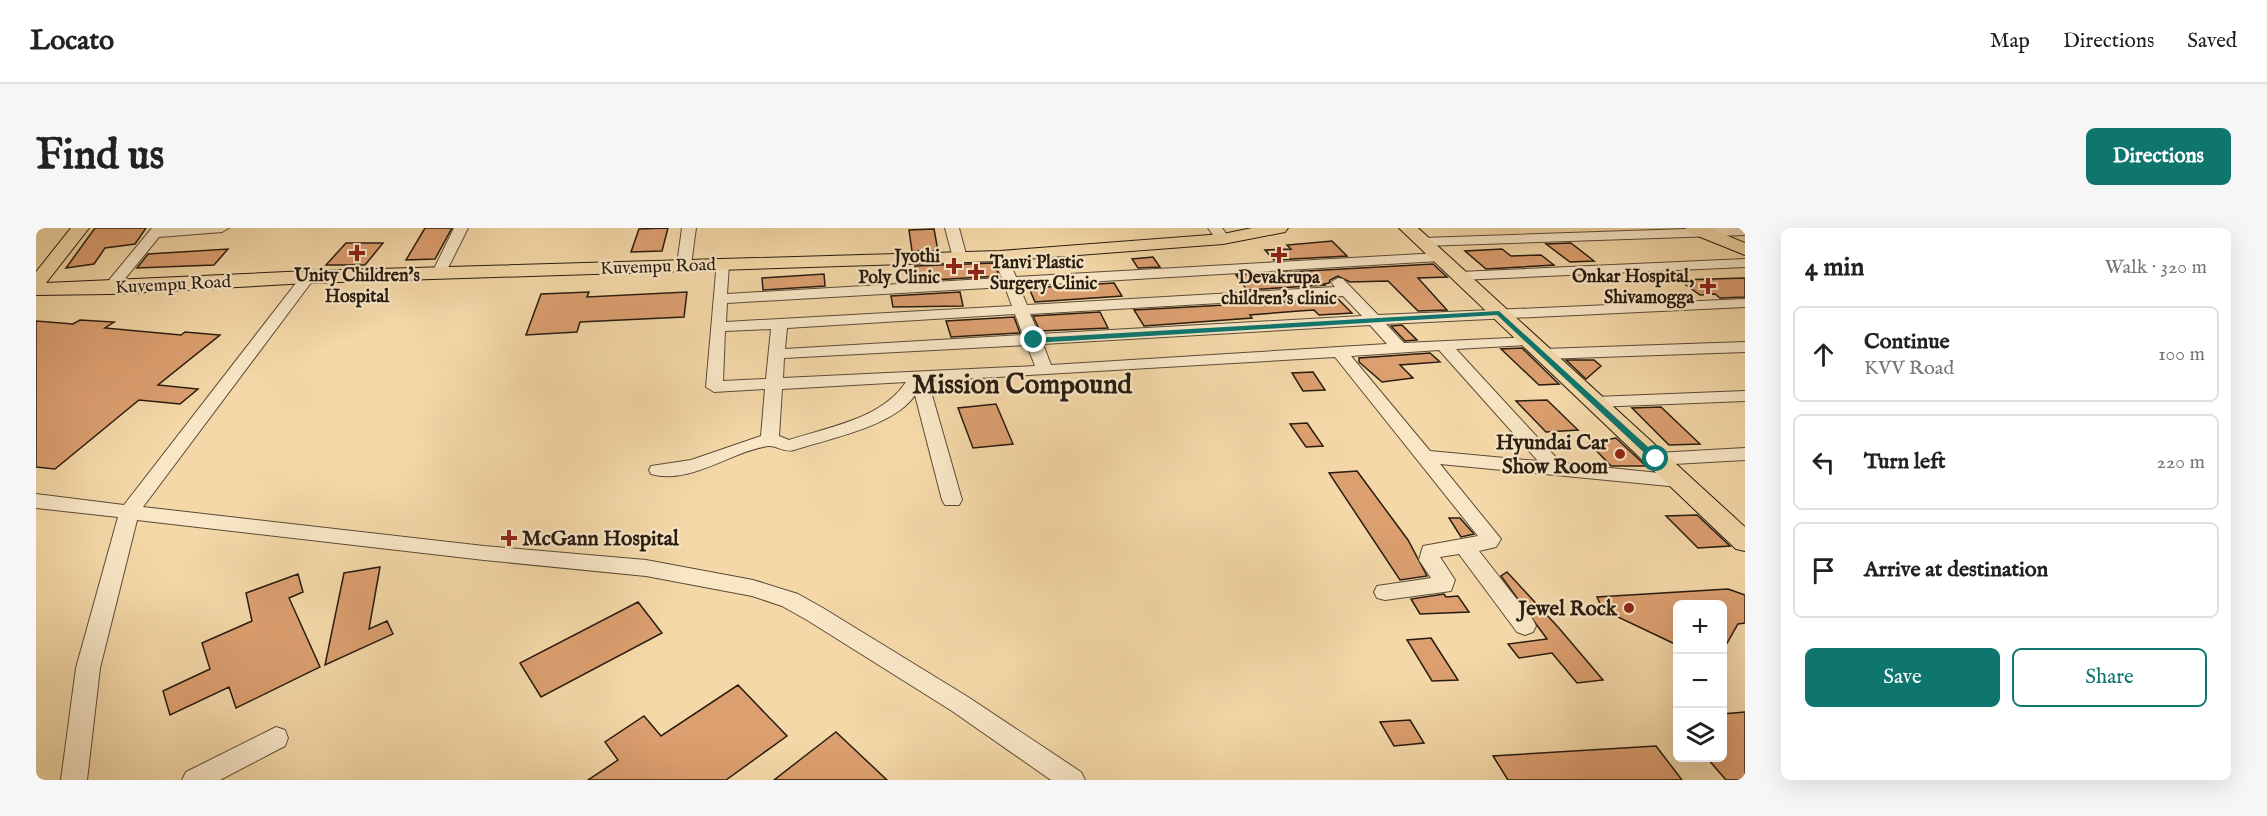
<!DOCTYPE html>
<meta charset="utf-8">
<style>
:root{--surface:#fff;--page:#f6f6f6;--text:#222;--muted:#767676;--line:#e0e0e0;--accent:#0f766e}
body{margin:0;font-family:"IM FELL English",serif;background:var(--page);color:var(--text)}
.controls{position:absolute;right:18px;bottom:18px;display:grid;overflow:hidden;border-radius:9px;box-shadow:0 6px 24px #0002}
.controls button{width:54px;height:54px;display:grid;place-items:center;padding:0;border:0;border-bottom:2px solid var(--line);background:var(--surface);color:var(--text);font:30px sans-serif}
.stop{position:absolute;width:18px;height:18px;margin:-14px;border:4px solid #0f766e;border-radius:50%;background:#fff}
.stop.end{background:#0f766e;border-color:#fff;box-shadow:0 2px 6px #0008}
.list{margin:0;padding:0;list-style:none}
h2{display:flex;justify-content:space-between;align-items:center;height:78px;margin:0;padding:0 24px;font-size:26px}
h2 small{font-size:20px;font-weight:400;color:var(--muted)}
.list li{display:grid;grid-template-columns:39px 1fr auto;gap:18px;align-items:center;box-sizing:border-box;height:96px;margin:0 12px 12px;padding:0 12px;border:2px solid var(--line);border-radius:9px}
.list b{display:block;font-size:22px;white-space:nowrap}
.list p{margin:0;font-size:20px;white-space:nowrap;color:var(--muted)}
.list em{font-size:20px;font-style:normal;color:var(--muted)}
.actions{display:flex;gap:12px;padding:18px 24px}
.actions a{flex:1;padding:14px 0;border:2px solid var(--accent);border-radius:9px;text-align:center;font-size:21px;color:var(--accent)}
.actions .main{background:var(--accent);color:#fff}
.icon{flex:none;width:33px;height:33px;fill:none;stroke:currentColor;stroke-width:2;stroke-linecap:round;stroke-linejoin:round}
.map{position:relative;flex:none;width:1709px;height:552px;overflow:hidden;border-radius:9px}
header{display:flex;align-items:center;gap:36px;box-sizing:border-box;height:84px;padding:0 30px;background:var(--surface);border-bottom:2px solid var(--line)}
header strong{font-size:28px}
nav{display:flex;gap:33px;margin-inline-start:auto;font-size:21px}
.intro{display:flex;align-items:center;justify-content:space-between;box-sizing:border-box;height:144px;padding:0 36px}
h1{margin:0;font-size:42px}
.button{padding:15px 27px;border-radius:9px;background:var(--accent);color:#fff;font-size:21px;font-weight:700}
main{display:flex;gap:36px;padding:0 36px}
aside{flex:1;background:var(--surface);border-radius:9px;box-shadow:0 6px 24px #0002}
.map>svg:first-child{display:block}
.building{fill:#dc9f70;stroke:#281c10;stroke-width:1.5}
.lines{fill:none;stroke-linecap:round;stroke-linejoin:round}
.minor-casing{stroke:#5b4b36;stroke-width:2}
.major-casing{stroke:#281c10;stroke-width:2}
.minor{fill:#f8e6c6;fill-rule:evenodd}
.major{fill:#f4d8a8;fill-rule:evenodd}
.route{fill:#0f766e}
.poi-dot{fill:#8f2418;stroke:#f8e6c6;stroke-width:2}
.labels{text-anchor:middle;stroke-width:4.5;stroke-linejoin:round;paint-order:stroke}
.far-poi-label{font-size:18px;font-weight:bold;fill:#281c10;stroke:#f8e6c6;text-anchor:end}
.far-street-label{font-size:18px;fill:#281c10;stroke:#f8e6c6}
.poi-label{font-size:21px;font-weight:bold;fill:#281c10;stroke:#f8e6c6;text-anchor:end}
.district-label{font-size:27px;font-weight:bold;fill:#281c10;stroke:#f8e6c6}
</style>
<header>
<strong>Locato</strong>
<nav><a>Map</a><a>Directions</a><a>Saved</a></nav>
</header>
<div class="intro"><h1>Find us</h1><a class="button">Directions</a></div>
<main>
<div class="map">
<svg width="1709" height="552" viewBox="0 0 1709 552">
<rect width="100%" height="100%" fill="#f4d8a8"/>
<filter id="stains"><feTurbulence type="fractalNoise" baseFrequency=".00333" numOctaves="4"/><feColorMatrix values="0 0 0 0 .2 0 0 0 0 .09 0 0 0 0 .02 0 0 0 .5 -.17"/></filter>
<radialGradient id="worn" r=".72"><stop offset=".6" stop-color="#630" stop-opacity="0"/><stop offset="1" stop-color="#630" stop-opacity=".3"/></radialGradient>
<path class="building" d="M59,0H110L99,16L69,20L58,36L30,40Z
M389,0H416L399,31L370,32Z
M632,0L626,23L595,24L603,1Z
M898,1L902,23H876L873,2Z
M1296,13L1311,28L1238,32L1229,22L1255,21L1251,17Z
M310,15H347L329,37H290Z
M1535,15L1558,33L1534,34L1510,16Z
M192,21L178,37L101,40L112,26Z
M1466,21L1475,28L1505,27L1518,37L1450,41L1429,23Z
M1117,29L1124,39L1102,40L1096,31Z
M958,35L963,48L881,53L879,38Z
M1397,36L1411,49L1382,50L1411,82L1382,83L1352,53L1314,54L1302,48L1294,52L1293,55L1288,56L1289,57L1211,62L1200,47Z
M788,46L789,58L727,62L726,50Z
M1709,50V69L1684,70L1679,66L1664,67L1643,52Z
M1078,55L1086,68L999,74L993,60Z
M553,64L551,69L651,64L648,89L544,94L541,104L490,107L505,66Z
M924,64L927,78L857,79L855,68Z
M1302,71L1316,85L1283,87L1278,82L1263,83L1214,87L1216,90L1108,98L1098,82Z
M1064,84L1072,100L1004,103L997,88Z
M978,89L984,105L915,109L910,93Z
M44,92L78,94L69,100L145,107L149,104L184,107L122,157L162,161L144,176L103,172L19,241L0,239V93L37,96Z
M1366,97L1381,112L1369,113L1355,98Z
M1486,120L1523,156L1503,157L1465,121Z
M1394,125L1404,134L1364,137L1377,150L1346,154L1323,134V130Z
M1530,132H1558L1565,138L1550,151Z
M1277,144L1289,162L1267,163L1256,145Z
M1511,172L1542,202L1510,204L1480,173Z
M960,176L977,216L937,220L922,180Z
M1625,179L1664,216L1633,217L1596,180Z
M1271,195L1287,218L1270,219L1254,196Z
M1580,210L1610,238H1575L1553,215Z
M1321,243L1372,312L1391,348L1364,352L1293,245Z
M1661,287L1694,318L1662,320L1630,288Z
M1413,290H1424L1438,306L1425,309Z
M344,339L333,401L351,393L357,406L289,437L308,345Z
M1471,344L1522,399L1567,452L1541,455L1516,425L1483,430L1472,416L1511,411L1465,348Z
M262,346L267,364L253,370L284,439L200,480L193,459L134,487L127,463L174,441L166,415L216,393L210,365Z
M1692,361L1709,367V395L1702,396L1686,424V376H1641V417L1567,382L1561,369Z
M1408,366L1410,369L1422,368L1433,384L1384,386L1375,371Z
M602,374L626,405L505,469L484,435Z
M1395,410L1422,452L1396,453L1371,412Z
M702,457L751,508L690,552H552L582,532L569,514L608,488L625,508Z
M1709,484V552H1690L1671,530H1686V486Z
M1374,492L1388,515L1358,518L1344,494Z
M800,504L851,552H738L765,531Z
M1620,518L1646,552H1472L1457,528Z"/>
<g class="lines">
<g class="minor-casing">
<path id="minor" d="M116,0H193L186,4L123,9L79,63H69L67,60L69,57Z
M418,0H432L408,48H398L396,45Z
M646,0H660L655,37L648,41L641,37Z
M909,0H923L931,30L929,33H919L917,30Z
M1172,0H1186L1194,11L1187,15L1182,14Z
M1680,0H1709V7L1387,18L1380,14L1387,10Z
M964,24L971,28L980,49L1403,25L1410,29L1403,33L983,58L991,77L1299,59L1295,54L1302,50L1307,51L1342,87L1709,71V79L1350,96L1368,115L1496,109L1498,112L1496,115L1490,117L1420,121L1525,235L1643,247L1650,249L1652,253L1650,257L1643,259L1404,236L1465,311L1460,319L1443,323L1497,392L1500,398L1497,404L1489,407L1481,404L1423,326L1404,329L1419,352L1415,363L1349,372L1341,370L1338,364L1341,358L1395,350L1383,332L1387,318L1442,308L1299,129L892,153L926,272L923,277H909L906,272L879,167C859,198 792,211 758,222C748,225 741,217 732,218C695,223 655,257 615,246L613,242L615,238L655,232L725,208L729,161L678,164L670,159L681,33L686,32L693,36L691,66L966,50L957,28ZM969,59L976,78L690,94L691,75ZM1307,68L1326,88L1003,106L994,86ZM979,86L987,107L749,121L751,100ZM1334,97L1351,116L1015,137L1007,116ZM735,101L730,151L687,153L689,103ZM991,117L999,138L747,150L748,130ZM1403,122L1502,233L1394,223L1315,128ZM870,154C846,191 792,199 753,212L743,208L746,161Z
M1709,31V39L1424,52L1417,48L1424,44Z
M272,45L277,46L279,49L277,52L107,279L448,318L610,332L717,352L762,366L787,380L932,469L1045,544L1049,552H1015L916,483L771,392L746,378L716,368L610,348L448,332L101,292L64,440L51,552H25L40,440L82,289L0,280V266L88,277L267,46Z
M1709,114V124L1508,131L1500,126L1508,121Z
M1709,163V173L1559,179L1550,174L1559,169Z
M1709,220V232L1620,237L1611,231L1620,225Z
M240,499L249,502L252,510L249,518L184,552H146L150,544Z"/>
</g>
<g class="major-casing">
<path id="major" d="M35,0H53L10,55L272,43L964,23L1187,6L1216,0H1252L1249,4L1187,16L964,33L272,55L74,66L0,67V44Z
M1363,0H1382L1709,299V323L1700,321Z
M1649,0H1673L1709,15V27L1652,4Z"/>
</g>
<use href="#minor" class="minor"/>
<use href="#major" class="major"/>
</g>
<path class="route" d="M1463,83L1623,229V233H1617L1461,87L998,115L994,112L998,110Z"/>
<g class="poi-dot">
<path d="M318 16h6v6h6v6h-6v6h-6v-6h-6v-6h6z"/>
<path d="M1240 18h6v6h6v6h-6v6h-6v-6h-6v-6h6z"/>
<path d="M915 29h6v6h6v6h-6v6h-6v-6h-6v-6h6z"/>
<path d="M937 35h6v6h6v6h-6v6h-6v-6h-6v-6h6z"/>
<path d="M1669 49h6v6h6v6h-6v6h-6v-6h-6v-6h6z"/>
<circle cx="1584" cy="226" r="6"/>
<path d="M470 301h6v6h6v6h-6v6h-6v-6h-6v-6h6z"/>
<circle cx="1593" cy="380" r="6"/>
</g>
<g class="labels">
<g class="far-poi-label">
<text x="904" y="34">Jyothi<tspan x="904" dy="21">Poly Clinic</tspan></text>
<text x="954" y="40" text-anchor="start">Tanvi Plastic<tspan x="954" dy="21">Surgery Clinic</tspan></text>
<text x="321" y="53" text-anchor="middle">Unity Children's<tspan x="321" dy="21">Hospital</tspan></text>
<text x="1658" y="54">Onkar Hospital,<tspan x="1658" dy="21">Shivamogga</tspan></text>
<text x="1243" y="55" text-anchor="middle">Devakrupa<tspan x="1243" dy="21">children's clinic</tspan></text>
</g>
<g class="far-street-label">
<text transform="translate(622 38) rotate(-2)" y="6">Kuvempu Road</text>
<text transform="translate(137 56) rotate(-3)" y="6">Kuvempu Road</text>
</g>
<g class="poi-label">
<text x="1572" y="221">Hyundai Car<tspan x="1572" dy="24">Show Room</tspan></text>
<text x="486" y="317" text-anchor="start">McGann Hospital</text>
<text x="1581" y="387">Jewel Rock</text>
</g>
<g class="district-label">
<text x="986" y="165">Mission Compound</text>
</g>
</g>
<rect width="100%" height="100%" filter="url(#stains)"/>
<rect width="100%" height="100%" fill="url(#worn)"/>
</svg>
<div class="controls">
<button>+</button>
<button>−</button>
<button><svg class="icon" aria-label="layers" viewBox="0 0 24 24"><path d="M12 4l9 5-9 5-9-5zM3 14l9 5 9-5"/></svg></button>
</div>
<div class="stop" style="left:1620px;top:231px"></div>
<div class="stop end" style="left:998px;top:112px"></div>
</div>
<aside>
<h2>4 min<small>Walk · 320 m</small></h2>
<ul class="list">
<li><svg class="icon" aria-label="ahead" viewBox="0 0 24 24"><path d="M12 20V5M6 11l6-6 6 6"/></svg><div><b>Continue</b><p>KVV Road</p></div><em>100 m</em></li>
<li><svg class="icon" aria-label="left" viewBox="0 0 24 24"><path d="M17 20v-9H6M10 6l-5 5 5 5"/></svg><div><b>Turn left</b></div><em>220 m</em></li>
<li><svg class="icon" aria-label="arrive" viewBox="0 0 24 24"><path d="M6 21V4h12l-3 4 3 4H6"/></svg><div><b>Arrive at destination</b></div></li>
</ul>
<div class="actions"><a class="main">Save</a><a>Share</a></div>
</aside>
</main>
